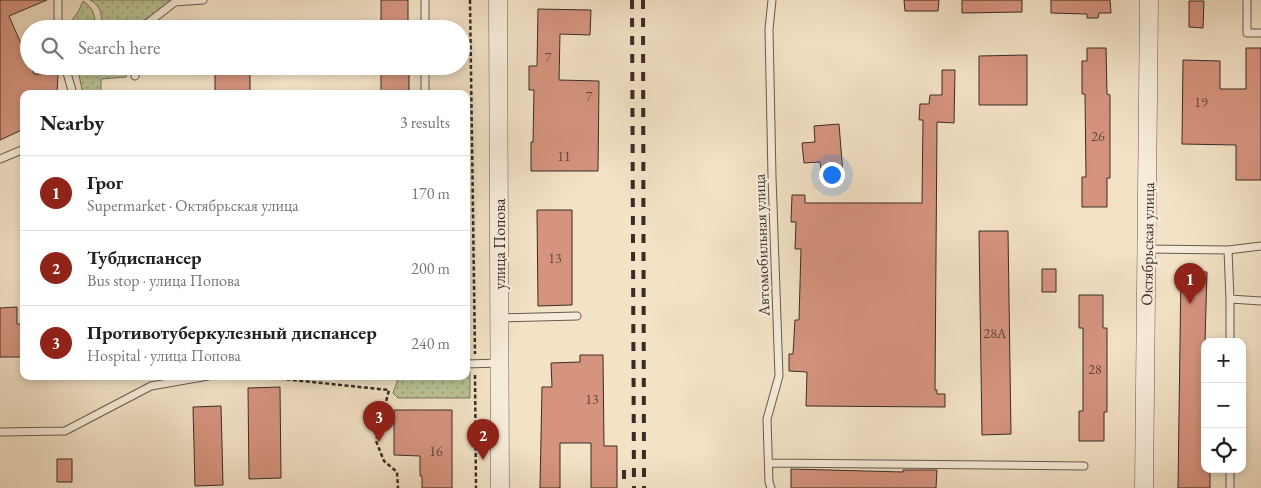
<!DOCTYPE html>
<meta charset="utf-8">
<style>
:root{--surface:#fff;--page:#f2f2f2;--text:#202124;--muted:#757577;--line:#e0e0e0;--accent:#8f2418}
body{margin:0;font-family:"EB Garamond",serif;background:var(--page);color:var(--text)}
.controls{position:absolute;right:15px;bottom:15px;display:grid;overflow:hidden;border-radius:10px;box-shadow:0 2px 8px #0003}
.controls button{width:45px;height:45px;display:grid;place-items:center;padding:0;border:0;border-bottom:1px solid var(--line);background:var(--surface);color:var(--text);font:25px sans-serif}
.you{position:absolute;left:831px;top:174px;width:18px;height:18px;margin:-12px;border:4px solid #fff;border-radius:50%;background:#1a73e8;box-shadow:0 0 0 8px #1a73e833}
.badge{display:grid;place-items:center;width:32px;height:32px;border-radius:50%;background:var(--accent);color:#fff;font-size:16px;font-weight:700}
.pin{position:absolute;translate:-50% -41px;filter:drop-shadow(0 1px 2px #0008)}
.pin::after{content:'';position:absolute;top:26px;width:18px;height:15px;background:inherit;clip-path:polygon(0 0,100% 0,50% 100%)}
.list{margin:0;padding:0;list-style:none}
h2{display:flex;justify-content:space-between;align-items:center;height:65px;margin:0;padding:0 20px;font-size:21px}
h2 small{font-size:16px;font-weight:400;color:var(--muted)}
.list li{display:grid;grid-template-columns:32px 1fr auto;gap:15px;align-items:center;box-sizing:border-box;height:75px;padding:0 20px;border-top:1px solid var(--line)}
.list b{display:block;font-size:19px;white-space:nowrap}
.list p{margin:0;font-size:16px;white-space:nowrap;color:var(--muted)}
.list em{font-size:16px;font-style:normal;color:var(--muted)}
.icon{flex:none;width:28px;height:28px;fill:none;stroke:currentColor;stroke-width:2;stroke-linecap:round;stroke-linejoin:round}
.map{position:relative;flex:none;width:1261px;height:488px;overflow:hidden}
.search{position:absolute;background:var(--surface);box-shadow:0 2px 8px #0003;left:20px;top:20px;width:450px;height:55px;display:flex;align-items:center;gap:12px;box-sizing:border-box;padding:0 18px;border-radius:28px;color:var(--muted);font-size:19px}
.panel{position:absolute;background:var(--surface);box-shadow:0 2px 8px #0003;left:20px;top:90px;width:450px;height:290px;border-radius:10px}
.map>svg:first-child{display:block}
.grass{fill:url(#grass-dots);stroke:#7a785e}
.building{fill:#d6947f;stroke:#392c27}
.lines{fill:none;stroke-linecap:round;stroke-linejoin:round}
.service-casing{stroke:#685a4f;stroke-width:9}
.tertiary-casing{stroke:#685a4f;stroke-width:19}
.path{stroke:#392c27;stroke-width:2.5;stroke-dasharray:4 2.5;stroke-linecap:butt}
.service{stroke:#f7ecda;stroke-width:7}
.tertiary{stroke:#f7ecda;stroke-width:18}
.rail{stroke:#392c27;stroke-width:4;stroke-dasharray:9 9;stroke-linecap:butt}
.labels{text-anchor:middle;stroke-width:5;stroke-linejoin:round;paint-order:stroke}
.number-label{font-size:14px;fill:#60463d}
.street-label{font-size:16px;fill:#392c27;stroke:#f7ecda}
</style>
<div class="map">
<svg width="1261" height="488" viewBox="0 0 1261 488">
<defs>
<pattern id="grass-dots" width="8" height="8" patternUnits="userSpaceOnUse" patternTransform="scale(1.25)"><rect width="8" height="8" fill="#bac395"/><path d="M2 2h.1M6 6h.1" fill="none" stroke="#989f7a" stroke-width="1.8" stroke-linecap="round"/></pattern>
</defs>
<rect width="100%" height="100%" fill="#f3e2c6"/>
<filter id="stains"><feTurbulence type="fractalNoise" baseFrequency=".004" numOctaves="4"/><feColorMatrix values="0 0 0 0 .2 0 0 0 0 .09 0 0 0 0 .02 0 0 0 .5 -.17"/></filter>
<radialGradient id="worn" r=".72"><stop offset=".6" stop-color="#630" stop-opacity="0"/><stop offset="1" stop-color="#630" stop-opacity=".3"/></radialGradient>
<path class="grass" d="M90,0H173L149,18L123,29H102C102,17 102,6 90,0Z
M83,1C94,8 95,16 96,29H65L78,12Z
M128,66V71L126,77L101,79V94H83L77,66Z
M466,371H470V398H398L393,393L399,376H466Z"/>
<path class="building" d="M0,0H47L9,16L29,62V66H31L34,74H58L57,94H24V129L0,140Z
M381,0H408V29H381Z
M904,0H939L938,11H905Z
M962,0H1022V12L962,13Z
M1051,0H1110L1111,13H1099L1098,18H1087V14L1051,13Z
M1189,1H1204L1203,28L1189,27Z
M538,9L591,10L590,35L560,34L559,80L599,81L598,171H531V142H533L534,90H529V66H537Z
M1087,48H1106L1107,94L1110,95V178H1107V207H1082V177H1086L1085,94H1082V61H1087Z
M1246,48H1261V180H1236V145L1182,144L1183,60L1220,61V89H1246Z
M1027,55V105H979V56Z
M215,66H250V94H215Z
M381,66H409V94H381Z
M942,70H955L954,123L937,122L935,390H937V394H945V407L806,406L807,372L789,371V354H793L795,320H799L801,249H795L796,222H791L792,195H805V203H922L923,120H919L920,104H929L930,95H942Z
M839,124L843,174L822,176L820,162L804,163L802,143L815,142L814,126Z
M537,210H572V305L538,306Z
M979,231H1008L1011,434L982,435Z
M1042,269H1056V292H1042Z
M1181,271L1207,272L1205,342V469H1210V488H1178Z
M1079,295H1103V328H1107V412H1104V441H1079V411H1083V328H1079Z
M17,307V324H24V357H0V308Z
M580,355H603L604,446H617V488H591V443H560V488H540L542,387H552L551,363L580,362Z
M280,387L281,478L249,479L248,388Z
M221,406L223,485L195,486L193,407Z
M394,410H452V488H422V476H420V456L394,455Z
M57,459H72V482H57Z
M791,469L903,472V470H937L936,488H791Z"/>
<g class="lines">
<g class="service-casing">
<path id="service" d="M58,0V29
M425,0V29
M1247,0V33H1261
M140,29L175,2L203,0
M65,66L73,94
M134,66L135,76
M425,66V94
M0,159L24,149
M1147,249L1228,250L1261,246
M1228,250L1230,299L1261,301
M500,318L577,316
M1230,342V299
M466,364L499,363
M0,432L65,431L151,386L208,376
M769,463L1084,466
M771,488L769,482L767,419L779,376L772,177L769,29L772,0
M1230,488V469"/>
</g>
<g class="tertiary-casing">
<path id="tertiary" d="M498,0L500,488
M1144,488L1149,0"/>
</g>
<path class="path" d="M470,0L475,354
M408,26H416
M475,375L476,488
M254,376L389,390L376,441L384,461L397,472L398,488"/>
<use href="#service" class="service"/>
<use href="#tertiary" class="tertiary"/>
<path class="rail" d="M632,0L634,488
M643,0L644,488
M624,470V488"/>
</g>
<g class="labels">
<g class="number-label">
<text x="548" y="62">7</text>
<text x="589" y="101">7</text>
<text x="1201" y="107">19</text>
<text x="1098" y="141">26</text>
<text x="564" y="161">11</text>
<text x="555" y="263">13</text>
<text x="995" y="338">28А</text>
<text x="1095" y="374">28</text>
<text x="592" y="404">13</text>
<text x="436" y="456">16</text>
</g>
<g class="street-label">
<text transform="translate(499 244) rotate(-90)" y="6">улица Попова</text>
<text transform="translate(1147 244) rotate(-89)" y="6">Октябрьская улица</text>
<text transform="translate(761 245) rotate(-92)" y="6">Автомобильная улица</text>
</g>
</g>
<rect width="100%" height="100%" filter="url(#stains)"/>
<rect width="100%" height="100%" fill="url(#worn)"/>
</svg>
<div class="controls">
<button>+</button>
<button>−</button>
<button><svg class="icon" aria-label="locate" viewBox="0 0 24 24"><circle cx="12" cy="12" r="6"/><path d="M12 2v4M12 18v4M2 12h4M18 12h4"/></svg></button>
</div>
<div class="you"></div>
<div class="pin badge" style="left:1190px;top:304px">1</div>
<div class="pin badge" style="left:483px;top:460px">2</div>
<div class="pin badge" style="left:379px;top:442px">3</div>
<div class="search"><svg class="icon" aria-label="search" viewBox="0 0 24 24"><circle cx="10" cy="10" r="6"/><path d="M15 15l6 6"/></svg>Search here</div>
<section class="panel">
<h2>Nearby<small>3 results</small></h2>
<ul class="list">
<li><span class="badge">1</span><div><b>Грог</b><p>Supermarket · Октябрьская улица</p></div><em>170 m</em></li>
<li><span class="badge">2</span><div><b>Тубдиспансер</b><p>Bus stop · улица Попова</p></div><em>200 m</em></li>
<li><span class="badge">3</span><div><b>Противотуберкулезный диспансер</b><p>Hospital · улица Попова</p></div><em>240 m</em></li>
</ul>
</section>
</div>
